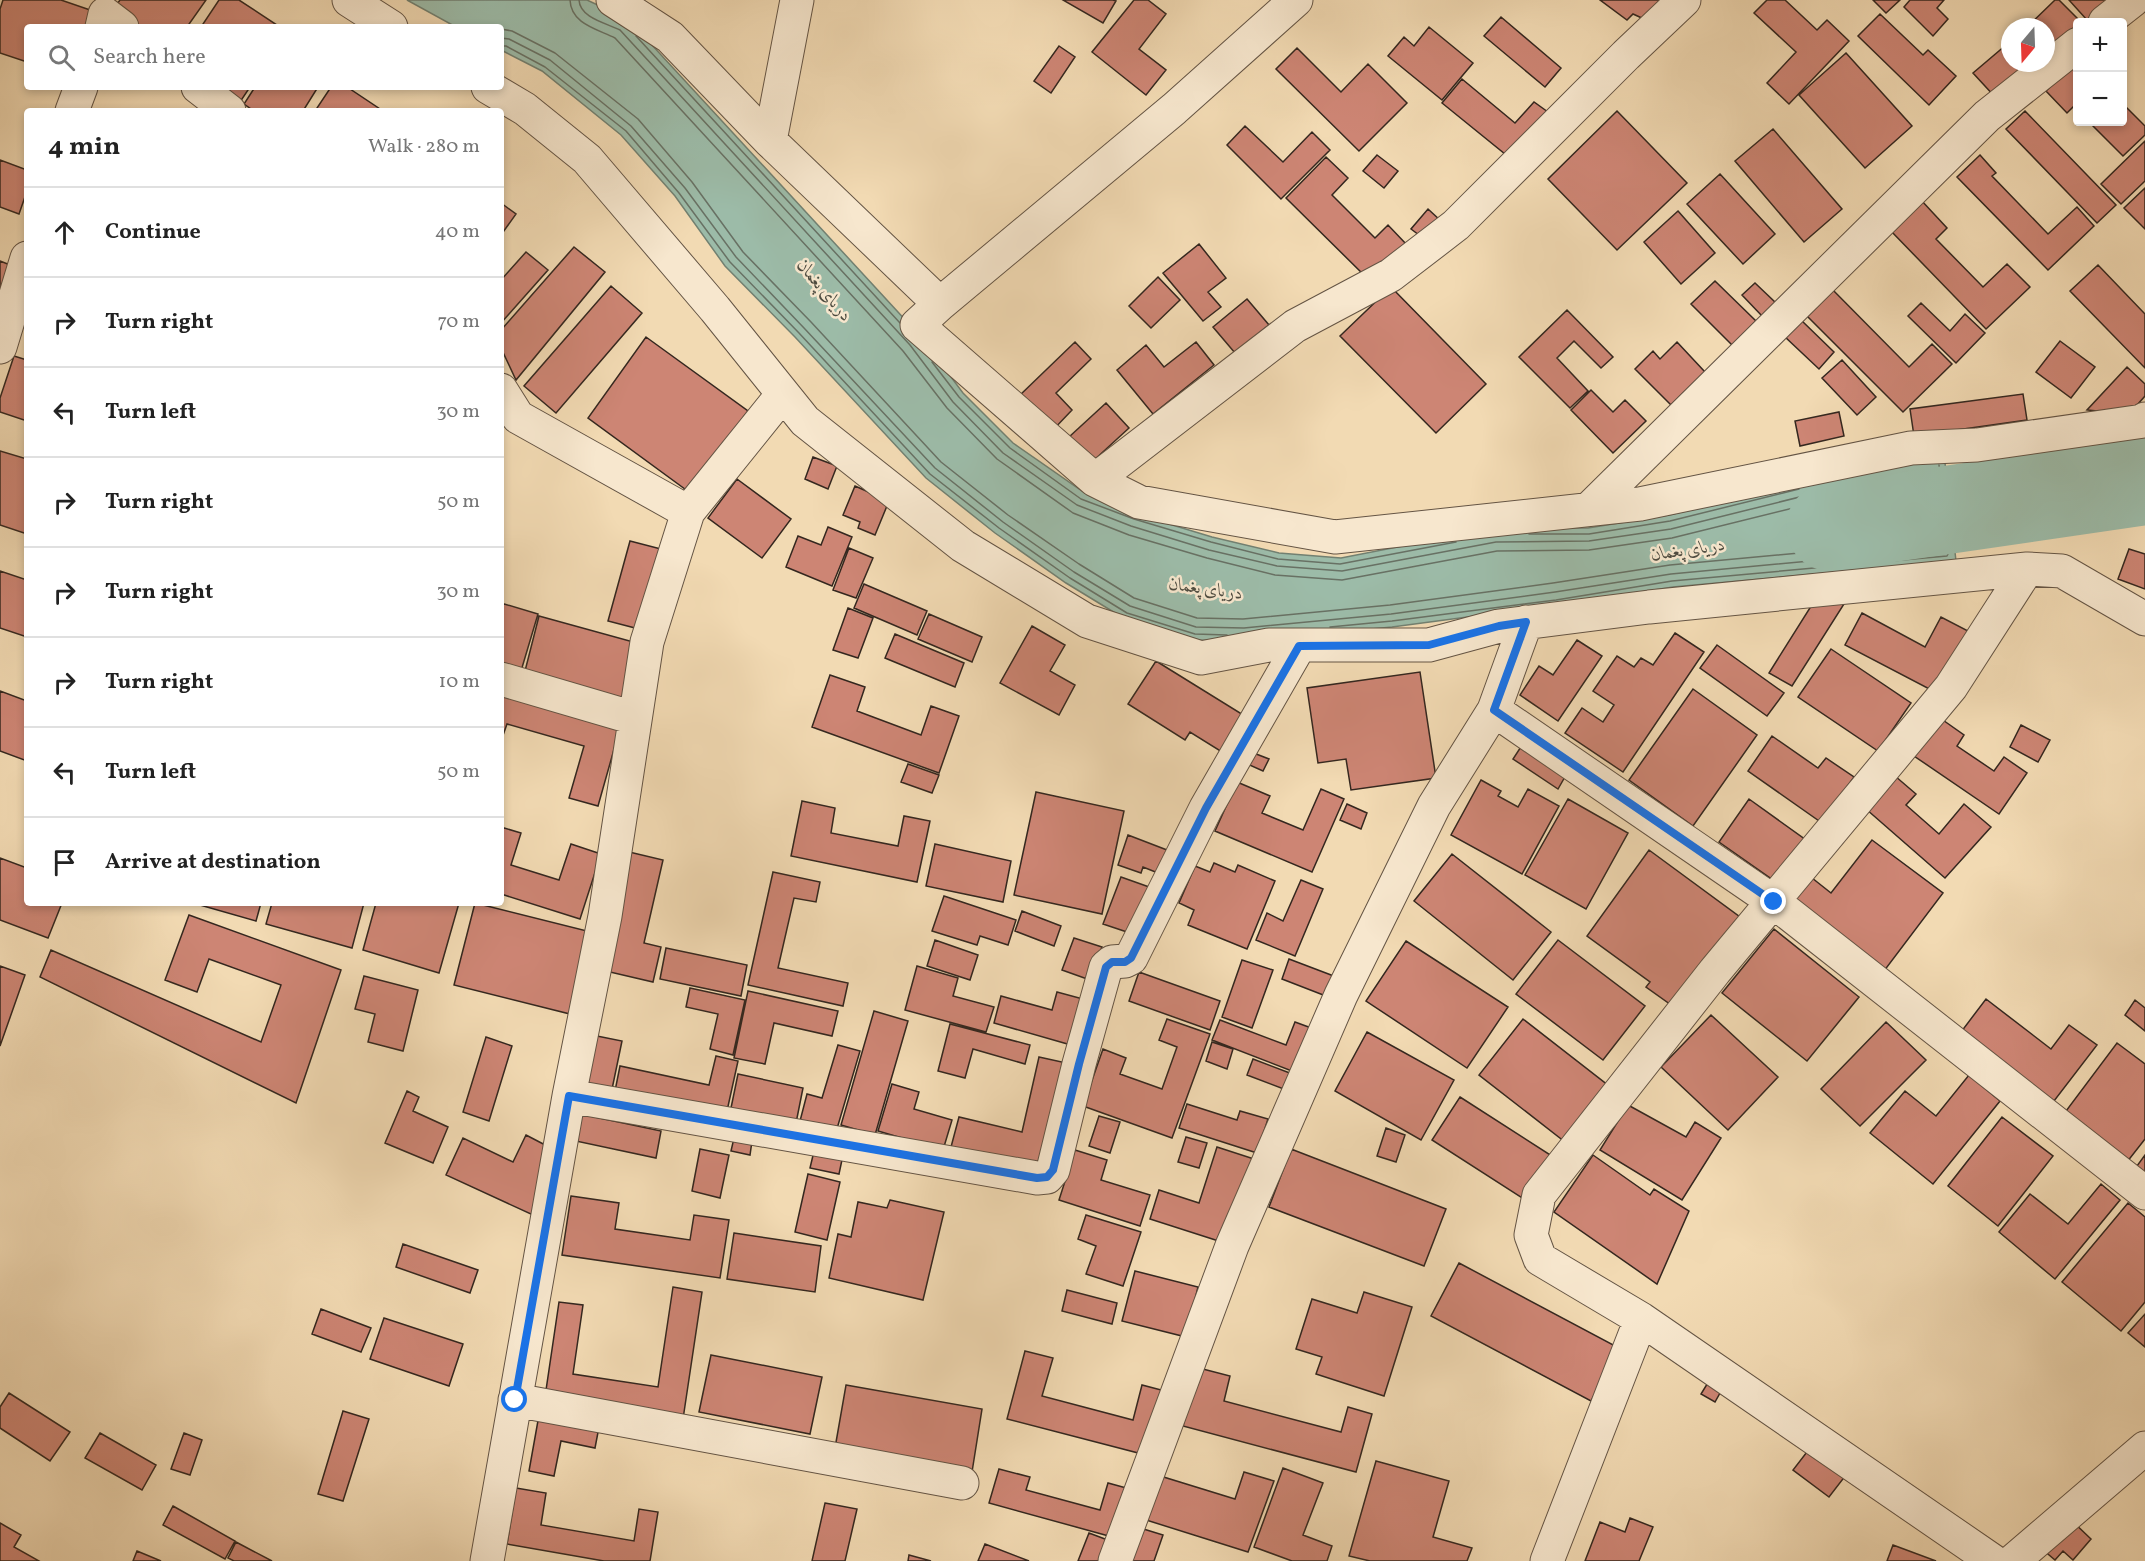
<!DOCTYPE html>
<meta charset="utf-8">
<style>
:root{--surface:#fff;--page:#f2f2f2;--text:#222;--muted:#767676;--line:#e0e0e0}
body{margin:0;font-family:Vollkorn,Amiri,serif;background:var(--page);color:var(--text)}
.controls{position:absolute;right:18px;top:18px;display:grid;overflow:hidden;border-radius:6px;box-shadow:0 3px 9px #0003}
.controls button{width:54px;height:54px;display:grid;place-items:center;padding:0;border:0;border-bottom:2px solid var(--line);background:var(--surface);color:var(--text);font:30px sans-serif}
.compass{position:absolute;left:2001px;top:18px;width:54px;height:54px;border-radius:50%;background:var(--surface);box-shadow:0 3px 9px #0003;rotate:199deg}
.stop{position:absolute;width:18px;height:18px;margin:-14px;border:4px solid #1a73e8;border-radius:50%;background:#fff}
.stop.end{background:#1a73e8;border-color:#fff;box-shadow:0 2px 6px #0008}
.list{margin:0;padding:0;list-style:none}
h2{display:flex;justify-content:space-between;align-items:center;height:78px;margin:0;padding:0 24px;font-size:26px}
h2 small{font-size:20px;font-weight:400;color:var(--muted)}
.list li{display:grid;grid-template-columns:39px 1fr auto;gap:18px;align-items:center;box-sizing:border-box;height:90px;padding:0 24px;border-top:2px solid var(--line)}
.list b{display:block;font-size:22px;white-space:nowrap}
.list em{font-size:20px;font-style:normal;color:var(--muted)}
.icon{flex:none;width:33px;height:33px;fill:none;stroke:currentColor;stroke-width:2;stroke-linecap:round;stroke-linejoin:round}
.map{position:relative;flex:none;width:2145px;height:1561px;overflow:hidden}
.search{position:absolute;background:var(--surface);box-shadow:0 3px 9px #0003;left:24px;top:24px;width:480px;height:66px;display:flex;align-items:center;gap:15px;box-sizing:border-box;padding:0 21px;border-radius:6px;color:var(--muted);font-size:22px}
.panel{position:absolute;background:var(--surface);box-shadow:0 3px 9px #0003;left:24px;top:108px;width:480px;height:798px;border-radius:6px}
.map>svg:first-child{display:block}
.water{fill:#9cbba8;stroke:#728071;stroke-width:1.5}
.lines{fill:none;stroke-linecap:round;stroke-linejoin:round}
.shore{stroke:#687164;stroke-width:1.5}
.river{stroke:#9cbba8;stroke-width:88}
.building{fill:#cd8574;stroke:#34271f;stroke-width:1.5}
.street-casing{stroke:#645444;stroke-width:35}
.street{stroke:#f7e7ce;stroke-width:33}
.route{stroke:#1a73e8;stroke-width:8}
.labels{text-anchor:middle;stroke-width:5;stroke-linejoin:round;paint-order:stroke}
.water-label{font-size:18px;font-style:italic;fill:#4e4c41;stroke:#f7e7ce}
</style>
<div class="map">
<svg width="2145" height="1561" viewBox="0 0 2145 1561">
<rect width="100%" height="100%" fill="#f2dab3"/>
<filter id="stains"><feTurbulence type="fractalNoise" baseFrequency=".00333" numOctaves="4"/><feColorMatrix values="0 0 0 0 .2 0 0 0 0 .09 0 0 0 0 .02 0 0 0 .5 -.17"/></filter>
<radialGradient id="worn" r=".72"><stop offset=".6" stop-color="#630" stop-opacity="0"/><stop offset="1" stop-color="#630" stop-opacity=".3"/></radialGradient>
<path class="water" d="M407,0H587L628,19L921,337L963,393L1013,443L1085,493L1136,514L1212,537L1279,553L1341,558L1495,528H1588L1669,515L1850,471L1944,454L1956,561L1673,587L1557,605L1392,627L1244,641L1194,640L1125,619L1066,583L995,533L926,478L795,337L725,266L675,196L621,135L542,71L501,50V27H456Z"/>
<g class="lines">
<path class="shore" d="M501,29L512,31L555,53L638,119L692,182L743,252L811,322L941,462L1008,515L1079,564L1134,598L1197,618L1243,619L1390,605L1553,583L1670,565L1928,541L1930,539L1924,483L1921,481L1854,493L1672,538L1589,550L1497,551L1342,580L1275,575L1207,558L1129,535L1073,513L997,459L947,408L903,351L615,38C597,29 571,24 570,0
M636,36L900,323
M501,38L509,39L550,60L631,126L685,188L736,257L804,328L935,468L1003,522L1074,572L1130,606L1196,627L1244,628L1391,614L1555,592L1671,574L1938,549L1940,547L1932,473L1929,470L1852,484L1671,529L1589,541L1496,542L1342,571L1277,566L1209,550L1131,526L1077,505L1003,453L953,402L910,345L620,30C606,23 580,18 579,0
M501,46H506L545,67L626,131L679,193L730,262L799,333L930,474L999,528L1070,578L1127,613L1195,634L1227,635
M932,362L959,397L1010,448L1081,499L1134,519L1211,542L1278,559L1340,564L1456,542
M1529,534H1589L1670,521L1799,489
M1330,627L1392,621L1556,600L1672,581L1947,556L1949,552L1939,465"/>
<path class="river" d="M1830,527L2145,481"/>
</g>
<path class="building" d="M3,0H61L96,12L91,27H27V62L0,53V9Z
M120,0H206L187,27H142L114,8Z
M219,0H239L280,27H201Z
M1063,0H1113L1116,1L1103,23Z
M1134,0H1148L1166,14L1139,49L1166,70L1146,95L1092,52Z
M1600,0H1663L1644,19L1633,14L1627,20Z
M1767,0H1785L1817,30L1827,20L1849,41L1789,104L1767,83L1796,52L1754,13Z
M1873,0H1900L1886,13Z
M1910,0H1944L1937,8L1948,19L1933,36L1904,7Z
M2055,0H2059L2081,22H2078V28L2046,58V27H2027Z
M2069,0H2110L2087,20Z
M1880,14L1923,55L1928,50L1956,76L1929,105L1858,36Z
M1501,17L1561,68L1545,87L1484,36Z
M1429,27L1473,63L1442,100L1388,56L1404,37L1414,46Z
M2006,45L2010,49V63H2022L2028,71L1996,98L1973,73Z
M1059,46L1075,57L1051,93L1034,81Z
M1297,48L1341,92L1368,64L1407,103L1359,151L1276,69Z
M1846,53L1912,126L1865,168L1799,95Z
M2078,60V109L2074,106L2067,113L2046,91Z
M1462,79L1515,123L1534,102L1548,112L1505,154L1442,103Z
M217,87H250L240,102Z
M255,87H318L303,111H254L244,104Z
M331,87H347L383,111H315Z
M2122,103L2145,126V135L2123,156L2089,122H2122Z
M1617,111L1687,183L1617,250L1548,179Z
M2025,111L2116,205L2097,223L2006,129Z
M1245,126L1283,162L1312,132L1330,150L1281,199L1227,145Z
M1773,129L1842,209L1804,242L1735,161Z
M2145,141V181L2121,204L2101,184Z
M1377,155L1398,171L1384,188L1363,171Z
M1980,155L1996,173L1992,176L2048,234L2077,207L2094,226L2048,270L1957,177Z
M1326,157L1348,178L1332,195L1375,238L1388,225L1407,245L1370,281L1286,198Z
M0,160L27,170V191L19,214L0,207Z
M1720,174L1775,234L1743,264L1687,204Z
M2145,188V229L2124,208Z
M1921,200L1947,228L1936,239L1983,287L2007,264L2030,287L1986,329L1890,230Z
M501,203L516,214L501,235Z
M1428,209L1441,221L1423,238L1411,229Z
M1678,211L1715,253L1681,284L1644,242Z
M1199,244L1226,278L1208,292L1221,307L1203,321L1163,273Z
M574,247L605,272L516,380L501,348V330Z
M526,252L548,270L501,323V280Z
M0,261L10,265L0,291Z
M2098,265L2145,314V368L2070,291Z
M1158,277L1180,300L1151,328L1129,306Z
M1715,281L1756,321L1732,345L1691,304Z
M1755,283L1776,303L1762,316L1742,295Z
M1826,283L1909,367L1932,344L1952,364L1903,412L1800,309Z
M611,286L642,313L556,413L524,386Z
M1391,287L1486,384L1436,433L1340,336Z
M1247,299L1269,325L1235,353L1213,327Z
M1921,303L1950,331L1965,314L1985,333L1956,363L1908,316Z
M1567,310L1613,357L1601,368L1574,341L1557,358L1588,391L1570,408L1519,357Z
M1801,320L1834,352L1819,369L1784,336Z
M646,337L748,411L689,492L588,418Z
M2060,341L2095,367L2071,398L2036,372Z
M1075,342L1091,359L1056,393L1072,410L1052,431L1018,397Z
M1196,342L1214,365L1153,414L1117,370L1146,345L1164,367Z
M1677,342L1705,372L1671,405L1635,369L1653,351L1660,359Z
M14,356L27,360V421L0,412V398Z
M1842,360L1876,397L1857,415L1822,378Z
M2127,367L2145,384V396L2129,414L2087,410Z
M1591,390L1613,412L1625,400L1646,421L1613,453L1571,410Z
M2023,394L2027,420L1914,436L1910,409Z
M1106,403L1129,428L1092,462L1069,437Z
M1839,412L1844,436L1800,446L1795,421Z
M0,451L27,459V534L0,525Z
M813,457L837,466L828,489L805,479Z
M737,479L791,519L762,558L708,518Z
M855,486L889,501L875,535L858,528L860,522L843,515Z
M828,527L852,537L832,586L786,567L798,536L821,545Z
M630,541L661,549L639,629L608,621Z
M849,548L873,558L856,598L833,590Z
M2129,549L2145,554V589L2118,579Z
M0,571L27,580V637L0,628Z
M864,584L927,611L917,635L854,608Z
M501,603L538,614L521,671L501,665Z
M1813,603L1844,604L1792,686L1769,673Z
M848,608L873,618L858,658L833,650Z
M1862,613L1925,647L1941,617L1970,632L1937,693L1845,645Z
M929,614L982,637L972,662L918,639Z
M539,616L637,643L623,698L525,671Z
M1032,626L1065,645L1050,671L1075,685L1059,715L1000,683Z
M1675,633L1704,652L1623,772L1565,733L1582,708L1603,722L1614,705L1593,691L1617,656L1634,667L1641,658L1653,665Z
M895,634L964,663L955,687L885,658Z
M1577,640L1602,656L1558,721L1520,695L1539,666L1553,675Z
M1717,645L1784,693L1767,716L1700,668Z
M1831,649L1911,703L1878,751L1798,697Z
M1156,661L1253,721L1230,757L1190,732L1185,740L1128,704Z
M1420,672L1436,778L1351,790L1346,759L1318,763L1307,688Z
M830,675L865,687L857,711L921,735L931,706L959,716L939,773L812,727Z
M501,686L622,721L598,806L569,798L584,746L507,724L501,741Z
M1693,689L1757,735L1693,826L1629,780Z
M0,691L27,701V761L0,751Z
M1940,718L1964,735L1957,746L1994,771L2004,757L2027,773L1999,814L1914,756Z
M2021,725L2050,740L2038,762L2010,747Z
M1772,736L1818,768L1826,758L1854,777L1822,823L1748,771Z
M1526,739L1570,768L1558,789L1513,759Z
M1251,752L1269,759L1263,771L1245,763Z
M908,764L939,775L932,793L901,782Z
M1895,776L1916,794L1906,805L1939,834L1964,804L1991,827L1945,878L1866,809Z
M1481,780L1501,791L1498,796L1518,807L1528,789L1559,806L1522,874L1451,835Z
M1237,782L1270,796L1262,813L1303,830L1321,789L1344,799L1312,872L1215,831Z
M1036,792L1124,811L1102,914L1014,895Z
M1568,799L1628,833L1586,909L1525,875Z
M1749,799L1806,840L1776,882L1719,842Z
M802,801L835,808L831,833L898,846L904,816L930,821L917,882L791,856Z
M1347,804L1367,813L1361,829L1340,820Z
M501,827L521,833L511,865L559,880L571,844L601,854L580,919L501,894Z
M1128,835L1167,850L1158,873L1143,867L1141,873L1118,865Z
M1872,840L1943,893L1884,971L1788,899L1807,874L1831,893Z
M935,844L1011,861L1003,902L926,886Z
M1649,850L1740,917L1674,1007L1646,987L1650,982L1587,936Z
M625,851L663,860L644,943L661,947L653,982L597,969Z
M1452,854L1551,932L1513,980L1414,901Z
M0,858L27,868V903H62L48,938L0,920Z
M1214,863L1235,872L1238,865L1275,881L1247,949L1188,925L1194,910L1179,903L1195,866L1210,872Z
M773,872L820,882L816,902L794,898L778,968L848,983L843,1006L748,985Z
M1121,877L1152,888L1136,935L1103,924Z
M1301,880L1323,889L1295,956L1256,940L1267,913L1283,921Z
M944,896L1016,920L1008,945L980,936L977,945L932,931Z
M193,903H261L256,921Z
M272,903H364L352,948L266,924Z
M376,903H459L439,973L363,950Z
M475,903L591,932L570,1014L454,985Z
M1022,911L1061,926L1054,946L1015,931Z
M189,915L341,970L296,1103L40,977L51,950L261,1042L281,985L209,959L197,992L165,980Z
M1774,929L1859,997L1807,1061L1722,993Z
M1074,938L1102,947L1090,980L1062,970Z
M935,940L978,955L970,980L927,966Z
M1558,940L1645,1006L1603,1060L1516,994Z
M1406,941L1508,1007L1467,1068L1366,1001Z
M666,948L747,965L741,996L660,979Z
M1289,959L1339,978L1331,998L1282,979Z
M1242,960L1273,970L1252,1028L1222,1017Z
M0,966L25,975L0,1046Z
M917,966L958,978L953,996L994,1007L986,1032L905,1010Z
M1139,972L1220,1001L1210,1030L1129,1001Z
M364,976L418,990L403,1051L368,1042L375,1014L355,1009Z
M690,988L745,1000L733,1055L710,1049L718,1014L686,1007Z
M748,991L838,1011L832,1036L774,1023L765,1064L734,1058Z
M1057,992L1083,999L1071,1045L994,1023L1001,996L1052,1010Z
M1986,999L2051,1049L2069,1025L2097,1045L2054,1101L1961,1032Z
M2135,1000L2145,1008V1031L2125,1015Z
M874,1011L908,1021L875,1135L841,1125Z
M1711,1015L1778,1077L1728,1130L1661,1067Z
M1167,1019L1210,1034L1172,1138L1083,1106L1103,1049L1126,1058L1120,1074L1162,1089L1177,1047L1159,1040Z
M1523,1019L1609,1086L1565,1142L1479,1075Z
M1220,1020L1286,1045L1295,1022L1314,1029L1297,1073L1212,1040Z
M1886,1022L1926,1060L1860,1126L1821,1089Z
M950,1024L1030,1045L1025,1064L973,1049L965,1078L938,1071Z
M1367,1032L1454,1080L1421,1140L1335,1091Z
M592,1035L622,1041L611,1094L580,1088Z
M486,1037L512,1046L489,1121L463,1112Z
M1212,1042L1233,1049L1227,1069L1206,1061Z
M2117,1043L2145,1064V1139L2127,1162L2063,1115Z
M838,1045L860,1051L836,1132L800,1121L807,1094L822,1098Z
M716,1056L738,1061L725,1120L614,1096L620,1066L709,1085Z
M1039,1057L1071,1064L1047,1169L951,1147L959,1117L1022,1132Z
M1253,1059L1295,1075L1289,1091L1247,1075Z
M738,1074L803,1088L796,1123L731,1108Z
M1969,1075L2000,1101L1933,1184L1870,1133L1905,1091L1936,1116Z
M892,1084L919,1092L914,1109L952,1120L943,1150L878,1131Z
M407,1091L419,1097L413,1111L448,1127L433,1163L385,1143Z
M1460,1097L1555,1158L1527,1201L1432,1140Z
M1187,1104L1237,1120L1240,1111L1268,1119L1257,1153L1179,1128Z
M1628,1105L1686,1137L1695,1122L1721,1138L1682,1200L1600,1150Z
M576,1113L661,1131L656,1158L571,1140Z
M1099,1116L1120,1122L1110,1153L1089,1146Z
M2002,1117L2053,1156L1998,1226L1948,1186Z
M1386,1128L1405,1135L1396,1162L1377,1156Z
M526,1135L549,1147L533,1215L446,1175L463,1138L513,1162Z
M1186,1137L1207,1143L1199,1168L1178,1162Z
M734,1138L752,1141L750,1155L731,1151Z
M815,1147L843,1155L839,1174L810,1168Z
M1217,1147L1254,1159L1228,1244L1150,1219L1159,1190L1199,1203Z
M700,1149L729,1155L720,1198L692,1191Z
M1291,1149L1446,1209L1424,1266L1269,1207Z
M1075,1150L1107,1160L1101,1180L1150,1195L1140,1226L1059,1200Z
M1593,1155L1650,1195L1654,1189L1689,1211L1657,1284L1554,1212Z
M2145,1155V1178L2134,1170Z
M808,1174L840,1182L827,1240L795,1232Z
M2101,1184L2120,1200L2055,1279L1999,1232L2030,1194L2068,1224Z
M571,1196L619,1203L615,1229L690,1240L694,1215L729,1220L720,1278L562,1255Z
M890,1200L944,1212L923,1300L829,1278L838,1234L851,1237L858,1202L887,1208Z
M2128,1203L2145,1217V1302L2121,1331L2062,1282Z
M1086,1215L1141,1232L1123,1286L1086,1274L1096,1246L1078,1239Z
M734,1233L821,1246L815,1292L727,1279Z
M403,1244L478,1270L470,1293L396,1267Z
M1459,1263L1619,1348L1591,1401L1431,1316Z
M1135,1271L1198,1287L1186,1337L1122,1321Z
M673,1287L702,1292L683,1419L545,1397L559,1302L583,1305L573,1374L658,1387Z
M1067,1290L1117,1303L1112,1324L1062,1311Z
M1364,1292L1412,1307L1384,1396L1316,1374L1322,1357L1296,1349L1312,1299L1357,1313Z
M321,1309L371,1328L361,1352L312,1334Z
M2145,1314V1347L2128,1333Z
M384,1318L463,1344L449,1386L370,1359Z
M1025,1351L1053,1358L1042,1396L1133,1420L1142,1385L1165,1391L1146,1455L1007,1419Z
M711,1355L822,1377L810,1434L699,1412Z
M1199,1368L1230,1376L1224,1401L1341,1432L1348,1407L1372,1414L1356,1472L1183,1426Z
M1712,1376L1725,1384L1715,1402L1701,1394Z
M846,1385L982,1409L972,1472L835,1448Z
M9,1393L70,1432L50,1461L0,1428V1407Z
M343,1411L369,1419L343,1501L318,1494Z
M539,1415L599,1427L595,1448L561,1441L554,1476L529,1471Z
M100,1433L156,1465L142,1490L85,1458Z
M184,1433L202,1440L190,1475L171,1469Z
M1810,1448L1846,1475L1829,1497L1793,1470Z
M1376,1461L1449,1481L1433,1537L1472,1548L1467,1561H1370L1349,1556Z
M1283,1468L1323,1483L1303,1535L1332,1546L1327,1561H1292L1254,1547Z
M999,1469L1030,1477L1026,1490L1100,1510L1108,1483L1130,1489L1116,1538L989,1503Z
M1244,1472L1274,1481L1248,1552L1143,1519L1157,1475L1235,1499Z
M516,1488L546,1493L541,1525L634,1541L639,1509L658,1512L650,1561H604L507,1544Z
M825,1503L857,1509L845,1561H812Z
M173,1506L235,1541L225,1559L163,1525Z
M1630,1518L1653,1527L1639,1561H1585L1600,1522L1625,1532Z
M2070,1519L2091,1539L2073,1560L2063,1551L2055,1560L2042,1549Z
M0,1523L21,1535L14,1547L39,1561H0Z
M1137,1527L1163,1535L1154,1561H1126Z
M1089,1533L1113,1542L1105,1561H1078Z
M236,1542L272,1561H234L228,1558Z
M985,1544L1029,1561H978Z
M1893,1545L1936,1561H1887Z
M137,1551L161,1561H133Z
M909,1555L931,1561H908Z"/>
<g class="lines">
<g class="street-casing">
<path id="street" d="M349,0L391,27
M613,0L670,37L770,141L940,304
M1296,0L1174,109L940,304L917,325L1095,480L1139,502L1335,537L1640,504L1911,448L1977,445L2143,421L2145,419
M2105,22L2133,0
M102,27L105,14L122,27
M198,87L229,111
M488,87L525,109L587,159L715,309L805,421L963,546L1087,621L1201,658L1269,645H1429L1499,626L1649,607L2027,569L2062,571L2145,619
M72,111L81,87
M770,141L797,0
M0,347L27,258
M501,390L518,417L688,512
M1095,480L1295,326L1391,275L1456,225L1626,55L1684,0
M1589,509L1987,116L2078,44
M501,679L634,718
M1494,710L1774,902L2145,1193
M569,1096L1037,1178L1047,1177L1053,1170L1079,1064L1106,967L1112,962L1125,961L1131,958L1206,808L1299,646
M515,1400L962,1483
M487,1561L569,1096L605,916L647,642L688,512L783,394
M1115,1561L1232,1246L1341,995L1434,806L1494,710L1526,622
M1547,1561L1641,1319
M1993,1561L1641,1319L1540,1259L1531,1235L1539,1195L1715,971L1951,687L2027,569
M2013,1561L2145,1448"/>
</g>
<use href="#street" class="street"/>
</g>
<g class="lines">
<path class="route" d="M515,1400L569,1096L1037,1178L1047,1177L1053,1170L1079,1064L1106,967L1112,962H1125L1131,958L1206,808L1299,646L1429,645L1499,626L1526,622L1494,710L1774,902"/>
</g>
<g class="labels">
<g class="water-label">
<text transform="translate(825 290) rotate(50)" y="6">دریای پغمان</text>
<text transform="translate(1688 549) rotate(-8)" y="6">دریای پغمان</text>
<text transform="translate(1206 588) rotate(8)" y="6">دریای پغمان</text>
</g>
</g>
<rect width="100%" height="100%" filter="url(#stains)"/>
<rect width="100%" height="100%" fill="url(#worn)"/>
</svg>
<div class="controls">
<button>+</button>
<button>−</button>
</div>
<svg class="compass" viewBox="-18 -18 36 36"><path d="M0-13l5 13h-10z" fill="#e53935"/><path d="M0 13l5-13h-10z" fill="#767676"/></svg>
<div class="stop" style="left:515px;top:1400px"></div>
<div class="stop end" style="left:1774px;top:902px"></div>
<div class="search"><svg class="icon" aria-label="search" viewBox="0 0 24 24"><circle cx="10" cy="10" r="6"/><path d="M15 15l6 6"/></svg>Search here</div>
<section class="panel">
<h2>4 min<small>Walk · 280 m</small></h2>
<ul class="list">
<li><svg class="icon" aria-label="ahead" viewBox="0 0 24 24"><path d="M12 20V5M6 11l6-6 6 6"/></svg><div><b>Continue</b></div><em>40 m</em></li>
<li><svg class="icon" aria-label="right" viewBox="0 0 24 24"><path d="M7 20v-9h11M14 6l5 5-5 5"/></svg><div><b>Turn right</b></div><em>70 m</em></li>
<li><svg class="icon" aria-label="left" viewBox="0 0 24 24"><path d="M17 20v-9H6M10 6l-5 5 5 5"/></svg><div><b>Turn left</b></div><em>30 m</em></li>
<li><svg class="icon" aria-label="right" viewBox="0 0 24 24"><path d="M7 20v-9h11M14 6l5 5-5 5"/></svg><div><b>Turn right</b></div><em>50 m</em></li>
<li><svg class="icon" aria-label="right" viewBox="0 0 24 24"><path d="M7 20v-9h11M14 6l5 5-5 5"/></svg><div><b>Turn right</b></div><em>30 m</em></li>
<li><svg class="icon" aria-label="right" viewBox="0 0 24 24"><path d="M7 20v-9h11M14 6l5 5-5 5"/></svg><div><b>Turn right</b></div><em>10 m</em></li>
<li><svg class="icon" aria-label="left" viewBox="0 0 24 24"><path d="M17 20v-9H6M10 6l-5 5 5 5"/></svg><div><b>Turn left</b></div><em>50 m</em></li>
<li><svg class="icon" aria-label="arrive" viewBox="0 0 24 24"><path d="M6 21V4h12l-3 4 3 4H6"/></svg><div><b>Arrive at destination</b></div></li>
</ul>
</section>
</div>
